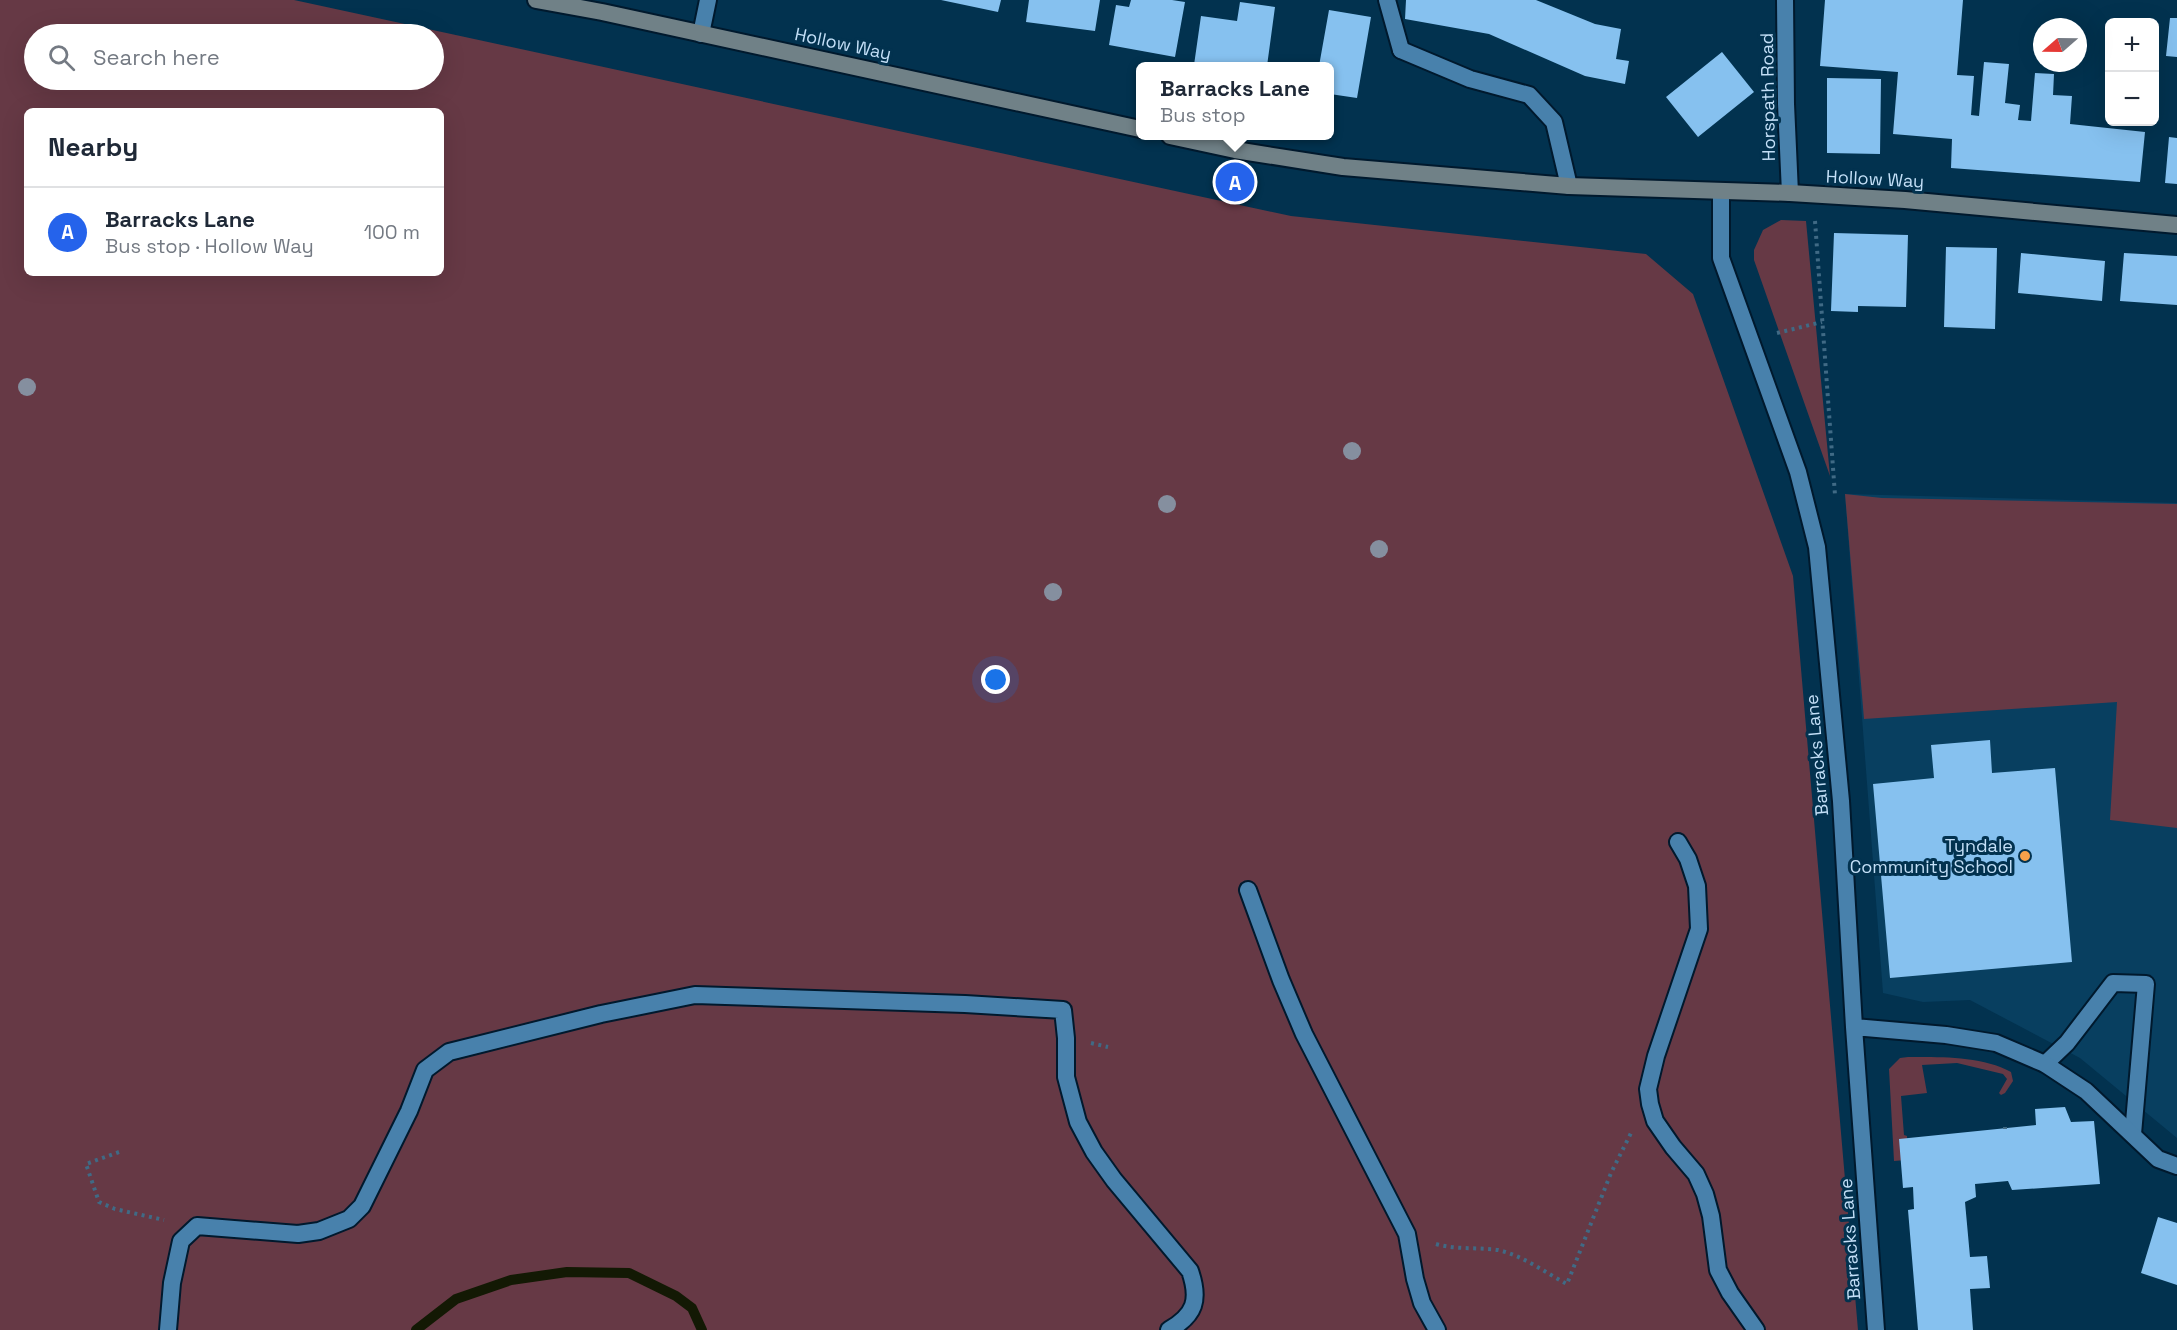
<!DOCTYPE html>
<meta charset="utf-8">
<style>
:root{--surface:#fff;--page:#f6f6f7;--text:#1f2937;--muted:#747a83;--line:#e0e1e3;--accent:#2563eb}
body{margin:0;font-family:"Space Grotesk",sans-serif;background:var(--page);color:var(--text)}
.controls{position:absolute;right:18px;top:18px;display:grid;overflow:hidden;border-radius:9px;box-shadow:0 6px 24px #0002}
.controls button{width:54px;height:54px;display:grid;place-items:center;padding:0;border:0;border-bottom:2px solid var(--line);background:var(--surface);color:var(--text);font:30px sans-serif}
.compass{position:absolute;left:2033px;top:18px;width:54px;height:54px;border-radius:50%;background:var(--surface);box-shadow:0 6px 24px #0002;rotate:250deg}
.you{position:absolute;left:996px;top:680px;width:21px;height:21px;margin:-15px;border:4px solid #fff;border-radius:50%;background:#1a73e8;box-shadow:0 0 0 9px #1a73e833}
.badge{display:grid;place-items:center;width:39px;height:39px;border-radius:50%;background:var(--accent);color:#fff;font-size:20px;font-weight:700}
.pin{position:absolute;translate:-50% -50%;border:3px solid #fff;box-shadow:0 2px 6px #0006}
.popup{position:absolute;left:1136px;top:62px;width:198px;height:78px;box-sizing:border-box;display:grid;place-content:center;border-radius:9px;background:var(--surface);filter:drop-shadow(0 2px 4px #0005);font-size:20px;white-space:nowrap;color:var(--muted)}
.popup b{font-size:22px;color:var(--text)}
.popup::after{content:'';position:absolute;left:50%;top:100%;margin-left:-12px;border:12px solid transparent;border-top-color:var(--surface)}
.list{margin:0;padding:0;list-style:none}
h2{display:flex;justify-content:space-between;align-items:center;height:78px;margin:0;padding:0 24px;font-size:26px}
h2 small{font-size:20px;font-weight:400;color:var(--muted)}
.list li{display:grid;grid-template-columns:39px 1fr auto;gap:18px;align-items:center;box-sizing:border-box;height:90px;padding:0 24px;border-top:2px solid var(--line)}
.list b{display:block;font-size:22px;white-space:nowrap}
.list p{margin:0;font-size:20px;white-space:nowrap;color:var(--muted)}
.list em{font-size:20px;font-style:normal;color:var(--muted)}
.icon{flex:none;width:33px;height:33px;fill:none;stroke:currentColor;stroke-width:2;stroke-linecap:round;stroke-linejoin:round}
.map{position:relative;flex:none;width:2177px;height:1330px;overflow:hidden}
.search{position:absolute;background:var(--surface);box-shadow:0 6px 24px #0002;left:24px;top:24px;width:420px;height:66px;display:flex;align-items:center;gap:15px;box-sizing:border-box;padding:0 21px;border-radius:33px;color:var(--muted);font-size:22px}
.panel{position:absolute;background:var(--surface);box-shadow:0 6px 24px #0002;left:24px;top:108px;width:420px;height:168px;border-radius:9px}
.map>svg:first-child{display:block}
.built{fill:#083f60}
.green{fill:#663945;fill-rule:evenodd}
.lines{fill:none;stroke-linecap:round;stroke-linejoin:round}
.stream{stroke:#131904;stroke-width:10}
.building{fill:#86c1ef}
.service-casing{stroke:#00192d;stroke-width:20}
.minor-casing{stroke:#00192d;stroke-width:20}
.secondary-casing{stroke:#00192d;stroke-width:20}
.path{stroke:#406a85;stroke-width:4;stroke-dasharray:3 4.5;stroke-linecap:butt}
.service{stroke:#4881ac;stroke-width:16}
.minor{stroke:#4881ac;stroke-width:16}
.secondary{stroke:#708187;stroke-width:16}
.tree{fill:#858f9f}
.poi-dot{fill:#f7a14a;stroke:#02324f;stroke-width:2}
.labels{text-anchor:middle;stroke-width:6;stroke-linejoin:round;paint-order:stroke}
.street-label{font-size:18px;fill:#c3dff7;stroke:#02324f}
.poi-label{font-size:18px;fill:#c3dff7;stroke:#02324f;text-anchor:end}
</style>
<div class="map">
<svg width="2177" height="1330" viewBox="0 0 2177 1330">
<rect width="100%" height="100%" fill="#02324f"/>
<path class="built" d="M1845,494L2177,503V1138L2080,1058L1970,1000L1923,1002L1883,993Z"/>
<path class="green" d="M0,0H294L1291,216L1646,254L1693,294L1793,576L1858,1330H0ZM34,34H434V80H34ZM27,111H441V273H27Z
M1781,220L1806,221L1830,476L1754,260V250L1763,230Z
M1845,494L1882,498L2177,504V828L2110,820L2117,702L1864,719Z
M1908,1057C1941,1057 1982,1056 2011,1072L2013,1081L2005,1093L2001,1095L1999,1093L2007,1079L2003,1074L1957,1063L1922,1065L1927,1093L1901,1096L1904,1135L1907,1136L1906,1160L1894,1161L1889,1069L1900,1058Z"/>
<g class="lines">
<path class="stream" d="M416,1330L456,1299L511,1280L567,1272L629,1273L676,1296L692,1308L702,1330"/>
</g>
<path class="building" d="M941,0H1001L998,12Z
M1029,0H1100L1095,31L1026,22Z
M1131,0H1172L1185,2L1175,57L1109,45L1116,5L1129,7Z
M1406,0H1536L1595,24L1621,29L1616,59L1629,61L1625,84L1585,76L1489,34L1405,19Z
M1825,0H1963L1957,75L1974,76L1971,115L1979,116L1984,62L2009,64L2005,103L2020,105L2018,120L2031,121L2035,73L2054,74L2053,95L2072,96L2070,124L2145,132L2140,182L1951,168L1952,139L1893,134L1898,72L1820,66Z
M1240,2L1275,7L1267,66L1194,65L1201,16L1237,21Z
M1329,10L1371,17L1357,98L1330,94V66H1319Z
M2170,18H2177V57L2166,56Z
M1722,52L1754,92L1698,137L1666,97Z
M1827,78L1881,79L1880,154L1827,153Z
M2169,137L2177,138V184L2165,183Z
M1834,233L1908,235L1906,307L1858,306V312L1831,311Z
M1946,247L1997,248L1995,329L1944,327Z
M2021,253L2105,261L2102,301L2018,293Z
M2124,253L2177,256V305L2120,301Z
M1990,740L1992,773L2055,768L2072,962L1890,978L1873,784L1934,778L1931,745Z
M2065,1107L2071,1122L2094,1121L2100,1184L2012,1190L2008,1181L1975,1184L1976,1197L1965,1202L1970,1257L1987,1256L1990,1288L1970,1289L1973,1330H1918L1908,1210L1914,1209L1913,1187L1903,1188L1899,1139L2036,1125L2035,1109Z
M2158,1217L2177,1223V1285L2141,1273Z"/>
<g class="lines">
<g class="service-casing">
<path id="service" d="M1387,0L1401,50
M1678,842L1688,859L1697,886L1699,929L1656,1056L1648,1089L1650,1104L1655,1121L1673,1147L1696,1174L1705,1194L1711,1216L1718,1270L1730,1293L1756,1330
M1248,890L1281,980L1304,1034L1407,1234L1415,1279L1422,1303L1437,1330
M2045,1064L2067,1043L2113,983L2146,984L2133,1134
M168,1330L172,1283L181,1241L197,1226L298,1234L319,1231L349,1219L362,1206L409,1111L425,1070L449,1052L601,1014L695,995L965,1004L1063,1010L1066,1038V1077L1078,1122L1094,1152L1114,1180L1190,1271C1200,1300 1195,1315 1169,1330"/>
</g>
<g class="minor-casing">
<path id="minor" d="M1785,0L1786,104L1790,193
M701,34L708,0
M1401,50L1470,79L1529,95L1554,122L1569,186
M1721,191V258L1798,472L1817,547L1841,801L1854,1027L1876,1330
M1854,1027L1946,1035L1996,1043L2045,1064L2086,1091L2158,1159L2177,1166"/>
</g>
<g class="secondary-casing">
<path id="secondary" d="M536,0L602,12L1140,129
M1170,136L1235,150L1343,167L1569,186L1790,193L1905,200L2177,225"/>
</g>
<path class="path" d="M1815,221L1835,495
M1777,333L1822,322
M1091,1043L1108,1047
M2005,1127V1129
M119,1152L86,1164L99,1202L115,1209L164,1220
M1436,1244C1457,1250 1477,1247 1498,1250C1522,1255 1546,1273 1567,1284L1611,1173L1631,1133"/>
<use href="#service" class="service"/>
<use href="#minor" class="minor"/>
<use href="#secondary" class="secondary"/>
</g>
<g class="tree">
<circle cx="27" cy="387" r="9"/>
<circle cx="1352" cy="451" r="9"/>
<circle cx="1167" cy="504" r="9"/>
<circle cx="1379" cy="549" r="9"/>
<circle cx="1053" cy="592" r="9"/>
</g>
<circle class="poi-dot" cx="2025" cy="856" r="6"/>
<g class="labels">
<g class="street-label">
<text transform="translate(843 44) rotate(12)" y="6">Hollow Way</text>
<text transform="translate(1768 97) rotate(-91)" y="6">Horspath Road</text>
<text transform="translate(1875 179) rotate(3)" y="6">Hollow Way</text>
<text transform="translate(1817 755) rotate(-95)" y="6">Barracks Lane</text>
<text transform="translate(1850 1239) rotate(-94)" y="6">Barracks Lane</text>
</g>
<g class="poi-label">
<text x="2013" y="852">Tyndale<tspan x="2013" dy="21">Community School</tspan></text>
</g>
</g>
</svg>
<div class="controls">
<button>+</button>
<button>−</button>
</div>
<svg class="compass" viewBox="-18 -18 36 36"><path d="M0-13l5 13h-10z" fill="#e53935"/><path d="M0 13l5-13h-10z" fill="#747a83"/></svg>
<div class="you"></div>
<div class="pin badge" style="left:1235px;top:182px">A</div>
<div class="popup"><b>Barracks Lane</b>Bus stop</div>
<div class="search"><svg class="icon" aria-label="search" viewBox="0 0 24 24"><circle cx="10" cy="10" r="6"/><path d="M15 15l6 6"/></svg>Search here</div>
<section class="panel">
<h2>Nearby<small></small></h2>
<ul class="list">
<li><span class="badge">A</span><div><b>Barracks Lane</b><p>Bus stop · Hollow Way</p></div><em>100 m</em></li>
</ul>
</section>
</div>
